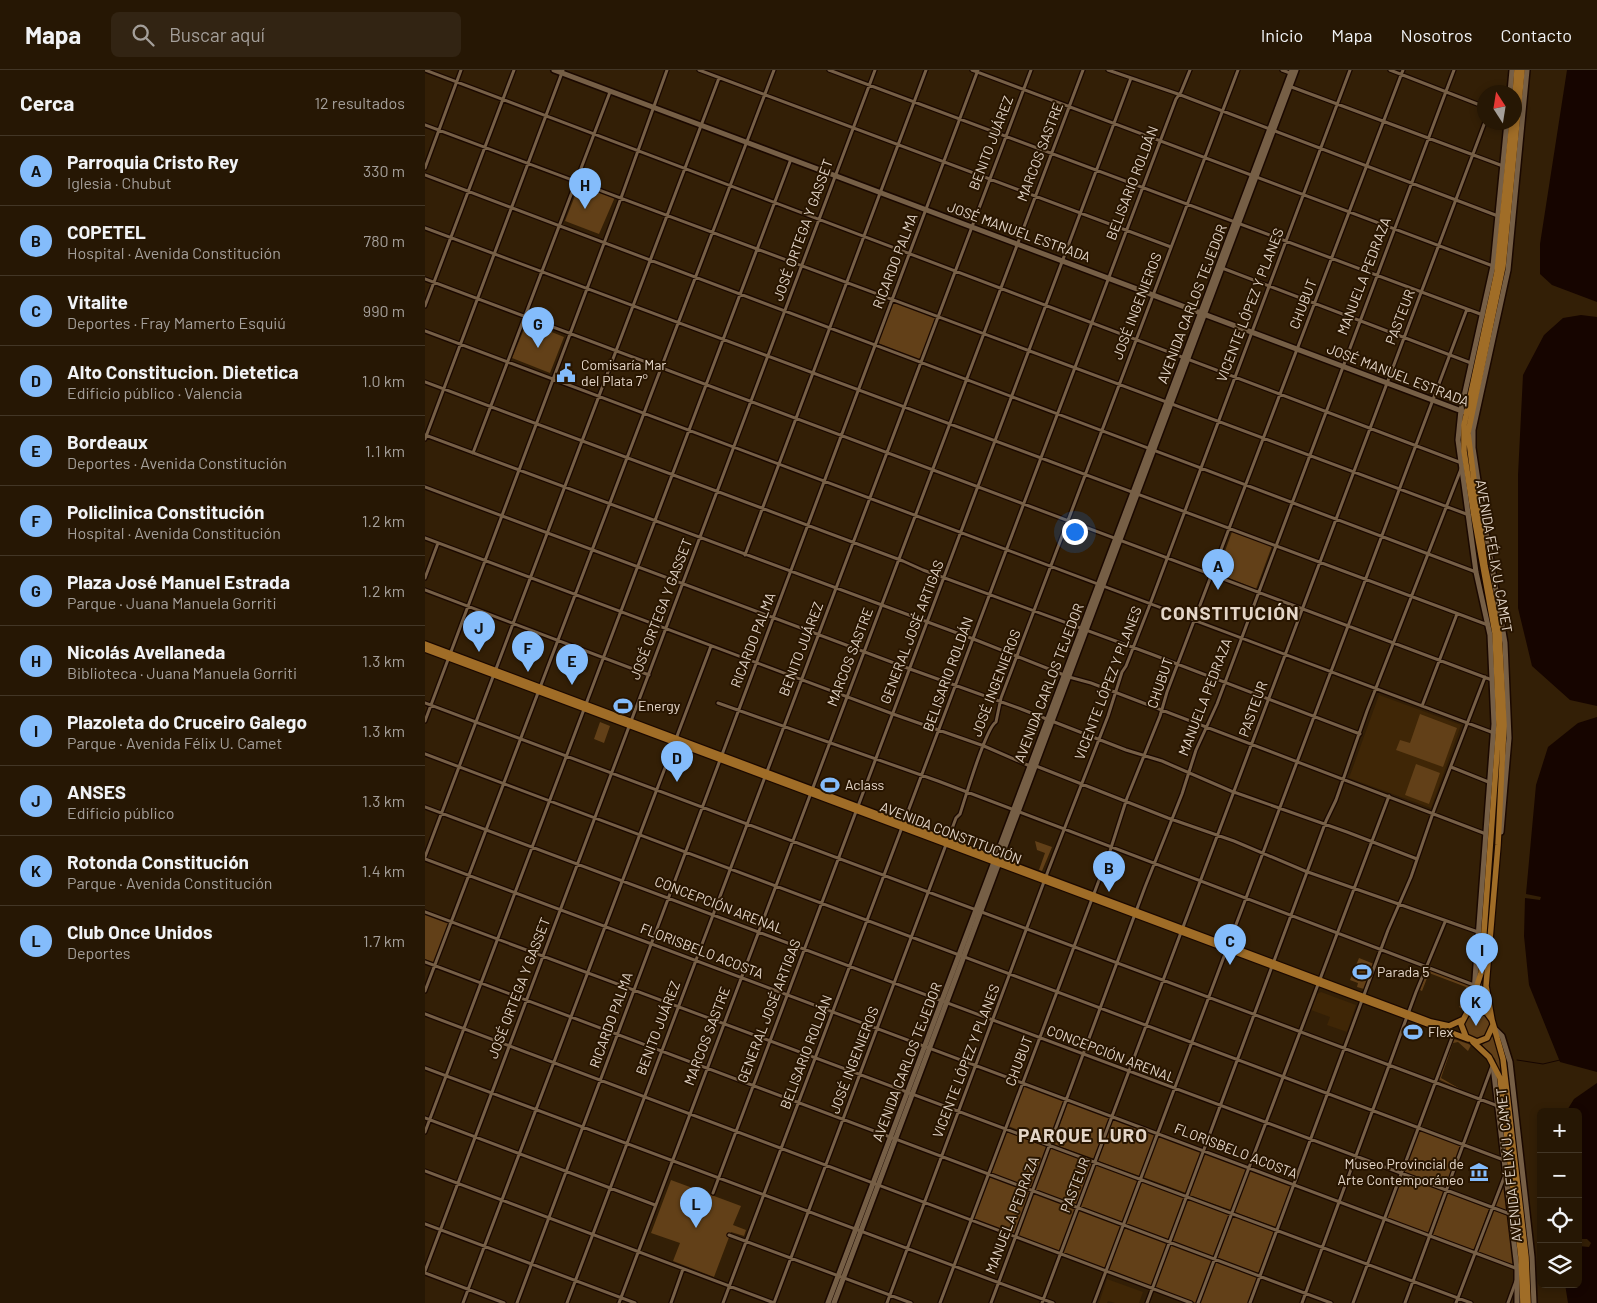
<!DOCTYPE html>
<html lang="es">
<meta charset="utf-8">
<style>
:root{--surface:#261704;--page:#322413;--text:#f1f3f6;--muted:#a49f9a;--line:#423626;--accent:#84bcfb}
body{margin:0;font-family:Barlow,sans-serif;background:var(--page);color:var(--text)}
.controls{position:absolute;right:15px;bottom:15px;display:grid;overflow:hidden;border-radius:8px;box-shadow:0 2px 8px #0003}
.controls button{width:45px;height:45px;display:grid;place-items:center;padding:0;border:0;border-bottom:1px solid var(--line);background:var(--surface);color:var(--text);font:25px sans-serif}
.compass{position:absolute;left:1052px;top:15px;width:45px;height:45px;border-radius:50%;background:var(--surface);box-shadow:0 2px 8px #0003;rotate:348deg}
.you{position:absolute;left:649px;top:461px;width:18px;height:18px;margin:-12px;border:4px solid #fff;border-radius:50%;background:#1a73e8;box-shadow:0 0 0 8px #1a73e833}
.badge{display:grid;place-items:center;width:32px;height:32px;border-radius:50%;background:var(--accent);color:#111;font-size:16px;font-weight:700}
.pin{position:absolute;translate:-50% -41px;filter:drop-shadow(0 1px 2px #0008)}
.pin::after{content:'';position:absolute;top:26px;width:18px;height:15px;background:inherit;clip-path:polygon(0 0,100% 0,50% 100%)}
.list{margin:0;padding:0;list-style:none}
h2{display:flex;justify-content:space-between;align-items:center;height:65px;margin:0;padding:0 20px;font-size:21px}
h2 small{font-size:16px;font-weight:400;color:var(--muted)}
.list li{display:grid;grid-template-columns:32px 1fr auto;gap:15px;align-items:center;box-sizing:border-box;height:70px;padding:0 20px;border-top:1px solid var(--line)}
.list b{display:block;font-size:19px;white-space:nowrap}
.list p{margin:0;font-size:16px;white-space:nowrap;color:var(--muted)}
.list em{font-size:16px;font-style:normal;color:var(--muted)}
.icon{flex:none;width:28px;height:28px;fill:none;stroke:currentColor;stroke-width:2;stroke-linecap:round;stroke-linejoin:round}
.map{position:relative;flex:none;width:1172px;height:1233px;overflow:hidden}
header{display:flex;align-items:center;gap:30px;box-sizing:border-box;height:70px;padding:0 25px;background:var(--surface);border-bottom:1px solid var(--line)}
header strong{font-size:24px}
nav{display:flex;gap:28px;margin-inline-start:auto;font-size:18px}
.search{width:350px;height:45px;background:var(--page);display:flex;align-items:center;gap:12px;box-sizing:border-box;padding:0 18px;border-radius:8px;color:var(--muted);font-size:19px}
main{display:flex}
aside{flex:1;background:var(--surface)}
.map>svg:first-child{display:block}
.built{fill:#3f2606}
.green{fill:#624018}
.water{fill:#160500}
.lines{fill:none;stroke-linecap:round;stroke-linejoin:round}
.stream{stroke:#160500;stroke-width:1}
.minor-casing{stroke:#1a0800;stroke-width:5.5}
.secondary-casing{stroke:#1a0800;stroke-width:8}
.primary-casing{stroke:#1a0800;stroke-width:8}
.minor{stroke:#765f46;stroke-width:3}
.secondary{stroke:#765f46;stroke-width:5}
.primary{stroke:#a06d27;stroke-width:5.5}
.labels{text-anchor:middle;stroke-width:4;stroke-linejoin:round;paint-order:stroke}
.street-label{font-size:14px;fill:#e4d6c8;stroke:#281500}
.poi-label{font-size:14px;fill:#e4d6c8;stroke:#281500;text-anchor:start}
.district-label{font-size:19px;font-weight:bold;letter-spacing:1px;fill:#e4d6c8;stroke:#281500}
</style>
<header>
<strong>Mapa</strong>
<div class="search"><svg class="icon" aria-label="search" viewBox="0 0 24 24"><circle cx="10" cy="10" r="6"/><path d="M15 15l6 6"/></svg>Buscar aquí</div>
<nav><a>Inicio</a><a>Mapa</a><a>Nosotros</a><a>Contacto</a></nav>
</header>
<main>
<aside>
<h2>Cerca<small>12 resultados</small></h2>
<ul class="list">
<li><span class="badge">A</span><div><b>Parroquia Cristo Rey</b><p>Iglesia · Chubut</p></div><em>330 m</em></li>
<li><span class="badge">B</span><div><b>COPETEL</b><p>Hospital · Avenida Constitución</p></div><em>780 m</em></li>
<li><span class="badge">C</span><div><b>Vitalite</b><p>Deportes · Fray Mamerto Esquiú</p></div><em>990 m</em></li>
<li><span class="badge">D</span><div><b>Alto Constitucion. Dietetica</b><p>Edificio público · Valencia</p></div><em>1.0 km</em></li>
<li><span class="badge">E</span><div><b>Bordeaux</b><p>Deportes · Avenida Constitución</p></div><em>1.1 km</em></li>
<li><span class="badge">F</span><div><b>Policlinica Constitución</b><p>Hospital · Avenida Constitución</p></div><em>1.2 km</em></li>
<li><span class="badge">G</span><div><b>Plaza José Manuel Estrada</b><p>Parque · Juana Manuela Gorriti</p></div><em>1.2 km</em></li>
<li><span class="badge">H</span><div><b>Nicolás Avellaneda</b><p>Biblioteca · Juana Manuela Gorriti</p></div><em>1.3 km</em></li>
<li><span class="badge">I</span><div><b>Plazoleta do Cruceiro Galego</b><p>Parque · Avenida Félix U. Camet</p></div><em>1.3 km</em></li>
<li><span class="badge">J</span><div><b>ANSES</b><p>Edificio público</p></div><em>1.3 km</em></li>
<li><span class="badge">K</span><div><b>Rotonda Constitución</b><p>Parque · Avenida Constitución</p></div><em>1.4 km</em></li>
<li><span class="badge">L</span><div><b>Club Once Unidos</b><p>Deportes</p></div><em>1.7 km</em></li>
</ul>
</aside>
<div class="map">
<svg width="1172" height="1233" viewBox="0 0 1172 1233">
<rect width="100%" height="100%" fill="#331f06"/>
<path class="built" d="M954,625L1036,655L1006,738L924,708Z
M896,922L931,935L922,962L902,955L905,947L886,940L892,924Z
M682,1209L718,1222L714,1233H690L683,1231L682,1233H674Z"/>
<path class="green" d="M155,113L190,127L174,164L140,151Z
M468,231L513,247L496,292L453,273Z
M102,252L139,267L125,303L87,288Z
M807,462L847,476L831,519L792,503Z
M995,644L1032,658L1018,697L971,680L975,670L985,673Z
M175,652L185,656L179,673L169,669Z
M991,694L1015,703L1004,734L980,725Z
M610,771L627,777L617,801L614,800L620,783L612,780Z
M0,843L26,853L11,893L0,889Z
M1061,866L1057,919L1060,938H1048L1054,922Z
M934,888L949,894L939,919L932,917L933,913L925,910Z
M1003,899L1046,916L1042,934L1040,933L1037,939L1034,937L1039,930L1041,917L1004,903L997,921L995,920Z
M1039 956a13 13 0 1 1 26 0a13 13 0 1 1-26 0Z
M1067,965L1076,988L1077,1010L1070,989L1057,975Z
M1075,966L1084,995L1104,1179L1102,1174Z
M1029,969L1046,975L1043,981L1033,972L1028,973L1016,1008L1037,1020L1013,1009Z
M598,1015L640,1031L625,1072L583,1056Z
M643,1032L685,1048L670,1089L628,1074Z
M688,1049L730,1065L715,1106L673,1091Z
M581,1060L623,1075L607,1119L565,1103Z
M994,1060L1038,1077L1005,1166L961,1148Z
M733,1066L776,1082L761,1123L718,1107Z
M626,1077L669,1092L653,1135L610,1120Z
M780,1084L821,1099L806,1140L764,1125Z
M671,1094L714,1109L697,1153L655,1137Z
M824,1100L867,1116L851,1157L809,1142Z
M564,1106L606,1122L590,1164L548,1149Z
M246,1110L316,1136L308,1155L321,1160L319,1166L306,1162L289,1207L248,1191L255,1173L226,1163Z
M717,1111L760,1127L743,1170L700,1154Z
M1079,1116L1080,1117L1082,1141L1070,1136Z
M609,1123L651,1139L635,1182L593,1166Z
M1023,1123L1064,1139L1049,1180L1008,1165Z
M763,1128L805,1143L789,1187L747,1171Z
M654,1140L697,1156L680,1199L638,1183Z
M1068,1140L1083,1146L1089,1193L1087,1195L1053,1182Z
M808,1145L850,1161L834,1204L792,1188Z
M699,1158L742,1173L726,1216L683,1200Z
M745,1174L787,1190L771,1233L729,1217Z
M790,1192L833,1207L824,1233H775Z"/>
<path class="water" d="M1142,0H1172V232L1127,215L1115,204V174Z
M1156,245L1172,247V636L1145,630L1107,596L1093,538V405L1098,305L1119,265L1138,248Z
M1172,647V1002L1135,992L1104,915L1099,866L1100,828L1115,830L1116,827L1101,824L1111,715L1123,677L1153,653Z
M1172,1013V1233H1143L1140,1214H1153V1176L1164,1177L1166,1173L1162,1169H1153V1042H1141L1149,1029Z"/>
<g class="lines">
<path class="stream" d="M1092,990L1118,994L1135,990"/>
<g class="minor-casing">
<path id="minor" d="M0,0L1034,392
M274,0L746,177
M404,0L1058,245
M547,0L1068,196
M683,0L753,24L1073,146
M857,0L865,3
M965,0L1060,37
M864,16L1078,96
M0,55L1044,445
M0,98L36,0
M0,105L1051,502
M0,158L1063,555
M797,198L1046,293
M0,209L1067,610
M0,236L89,0
M0,261L1069,663
M0,312L478,491L498,500L726,584L935,664
M0,365L551,570L644,607L666,613L1061,764
M0,369L138,0
M48,383L185,22
M0,417L485,599L596,639L701,680L737,691L806,721L922,762L992,789
M0,468L468,644L559,676L605,696H611L743,748L809,771L880,801L1053,862
M320,485L501,0
M0,508L13,473
M0,520L224,605
M0,633L1073,1036
M293,633L513,711L1049,915
M997,636L1032,544
M0,651L196,128L242,0
M0,684L1079,1090
M1026,697L1066,713
M0,737L1085,1144
M0,787L294,8
M0,789L1093,1199
M0,842L1046,1233
M0,892L906,1233
M0,921L349,0
M0,944L766,1233
M0,998L628,1233
M0,1048L230,1135
M0,1062L366,89
M0,1101L349,1233
M288,1123L706,8
M0,1154L210,1233
M304,1165L486,1233
M0,1201L450,0
M0,1203L79,1233
M38,1233L286,576
M92,1233L553,0
M142,1233L606,0
M194,1233L658,0
M246,1233L258,1199
M298,1233L751,29L756,22L765,0
M349,1233L531,748L535,744C540,729 561,657 571,652L576,628L813,0
M462,1233L623,801L683,646L697,602L701,596L724,537L925,0
M515,1233L685,781L702,728L735,646L742,622L978,0
M566,1233L720,817L757,724L771,680L792,634L1029,0
M617,1233L1060,52
M669,1233L1042,239
M722,1233L901,751L911,730L942,641L1036,399
M773,1233L964,726
M825,1233L963,860L986,807L1009,740L1060,607
M877,1233L991,922L1020,852
M928,1233L1028,965
M980,1233L1067,996
M1031,1233L1080,1105
M1083,1233L1091,1211"/>
</g>
<g class="secondary-casing">
<path id="secondary" d="M129,0L1050,346
M1085,22L1087,0
M1076,762L1084,668L1080,573L1059,450L1048,378V360L1083,200L1102,0
M1049,922L1069,654L1065,565L1051,502L1033,370L1036,340L1068,196L1082,52
M1069,958L1077,966L1085,992L1107,1187L1109,1233
M1068,996L1092,1199V1233
M403,1233L867,0
M409,1233L871,0"/>
</g>
<g class="primary-casing">
<path id="primary" d="M1090,26L1092,0
M0,574L1006,952L1024,956L1037,950
M0,579L1043,969
M1042,943L1054,940L1062,943L1067,950L1078,989L1101,1187L1103,1233
M1067,950L1061,916L1073,775L1079,655L1074,563L1060,496L1043,363L1078,196L1097,0
M1068,955L1062,968L1052,972L1041,967L1036,954L1045,937L1056,903L1074,655L1070,563L1049,446L1039,381V355L1072,202L1087,52
M1048,972L1064,987L1075,1008L1096,1187L1098,1233"/>
</g>
<use href="#minor" class="minor"/>
<use href="#secondary" class="secondary"/>
<use href="#primary" class="primary"/>
</g>
<defs>
<g id="civic-bare" transform="scale(1.5)"><path d="M-.6-6.5H3V-4.5H.6V-3L4-1V1h2V6H-6V1h2V-1L-.6-3ZM-1.2 2.5V6h2.4V2.5Z" fill="#84bcfb" stroke="#281500" stroke-width="2.5" paint-order="stroke"/></g>
<g id="stadium-bare" transform="scale(1.5)"><path d="M0-5a6.5 5 0 1 0 0 10a6.5 5 0 1 0 0-10ZM-3.5-1.8h7v3.6h-7Z" fill="#84bcfb" stroke="#281500" stroke-width="2.5" paint-order="stroke"/></g>
<g id="museum-bare" transform="scale(1.5)"><path d="M0-6L6-3V-2H-6V-3ZM-5-1h2V3h-2ZM-1-1h2V3h-2ZM3-1h2V3H3ZM-6 4H6V6H-6Z" fill="#84bcfb" stroke="#281500" stroke-width="2.5" paint-order="stroke"/></g>
</defs>
<g fill-rule="evenodd">
<use href="#civic-bare" x="141" y="303"/>
<use href="#stadium-bare" x="198" y="636"/>
<use href="#stadium-bare" x="405" y="715"/>
<use href="#stadium-bare" x="937" y="902"/>
<use href="#stadium-bare" x="988" y="962"/>
<use href="#museum-bare" x="1054" y="1102"/>
</g>
<g class="labels">
<g class="street-label">
<text transform="translate(566 73) rotate(-69)" y="5">BENITO JUÁREZ</text>
<text transform="translate(615 82) rotate(-69)" y="5">MARCOS SASTRE</text>
<text transform="translate(707 113) rotate(-69)" y="5">BELISARIO ROLDÁN</text>
<text transform="translate(378 160) rotate(-70)" y="5">JOSÉ ORTEGA Y GASSET</text>
<text transform="translate(594 162) rotate(20)" y="5">JOSÉ MANUEL ESTRADA</text>
<text transform="translate(470 191) rotate(-69)" y="5">RICARDO PALMA</text>
<text transform="translate(939 206) rotate(-69)" y="5">MANUELA PEDRAZA</text>
<text transform="translate(767 234) rotate(-69)" y="5">AVENIDA CARLOS TEJEDOR</text>
<text transform="translate(878 234) rotate(-69)" y="5">CHUBUT</text>
<text transform="translate(825 235) rotate(-69)" y="5">VICENTE LÓPEZ Y PLANES</text>
<text transform="translate(712 236) rotate(-69)" y="5">JOSÉ INGENIEROS</text>
<text transform="translate(975 247) rotate(-69)" y="5">PASTEUR</text>
<text transform="translate(973 305) rotate(21)" y="5">JOSÉ MANUEL ESTRADA</text>
<text transform="translate(1069 486) rotate(80)" y="5">AVENIDA FÉLIX U. CAMET</text>
<text transform="translate(236 539) rotate(-69)" y="5">JOSÉ ORTEGA Y GASSET</text>
<text transform="translate(487 562) rotate(-69)" y="5">GENERAL JOSÉ ARTIGAS</text>
<text transform="translate(328 570) rotate(-69)" y="5">RICARDO PALMA</text>
<text transform="translate(376 579) rotate(-69)" y="5">BENITO JUÁREZ</text>
<text transform="translate(425 587) rotate(-69)" y="5">MARCOS SASTRE</text>
<text transform="translate(523 604) rotate(-70)" y="5">BELISARIO ROLDÁN</text>
<text transform="translate(571 613) rotate(-69)" y="5">JOSÉ INGENIEROS</text>
<text transform="translate(624 613) rotate(-69)" y="5">AVENIDA CARLOS TEJEDOR</text>
<text transform="translate(683 613) rotate(-69)" y="5">VICENTE LÓPEZ Y PLANES</text>
<text transform="translate(735 613) rotate(-71)" y="5">CHUBUT</text>
<text transform="translate(780 627) rotate(-69)" y="5">MANUELA PEDRAZA</text>
<text transform="translate(828 639) rotate(-70)" y="5">PASTEUR</text>
<text transform="translate(526 763) rotate(21)" y="5">AVENIDA CONSTITUCIÓN</text>
<text transform="translate(294 835) rotate(21)" y="5">CONCEPCIÓN ARENAL</text>
<text transform="translate(277 881) rotate(21)" y="5">FLORISBELO ACOSTA</text>
<text transform="translate(94 918) rotate(-69)" y="5">JOSÉ ORTEGA Y GASSET</text>
<text transform="translate(344 941) rotate(-69)" y="5">GENERAL JOSÉ ARTIGAS</text>
<text transform="translate(186 950) rotate(-70)" y="5">RICARDO PALMA</text>
<text transform="translate(233 958) rotate(-69)" y="5">BENITO JUÁREZ</text>
<text transform="translate(282 966) rotate(-69)" y="5">MARCOS SASTRE</text>
<text transform="translate(381 982) rotate(-69)" y="5">BELISARIO ROLDÁN</text>
<text transform="translate(686 984) rotate(21)" y="5">CONCEPCIÓN ARENAL</text>
<text transform="translate(429 990) rotate(-69)" y="5">JOSÉ INGENIEROS</text>
<text transform="translate(541 991) rotate(-69)" y="5">VICENTE LÓPEZ Y PLANES</text>
<text transform="translate(594 991) rotate(-69)" y="5">CHUBUT</text>
<text transform="translate(482 992) rotate(-69)" y="5">AVENIDA CARLOS TEJEDOR</text>
<text transform="translate(811 1081) rotate(21)" y="5">FLORISBELO ACOSTA</text>
<text transform="translate(1084 1095) rotate(-96)" y="5">AVENIDA FÉLIX U. CAMET</text>
<text transform="translate(650 1115) rotate(-69)" y="5">PASTEUR</text>
<text transform="translate(587 1145) rotate(-69)" y="5">MANUELA PEDRAZA</text>
</g>
<g class="poi-label">
<text x="156" y="300">Comisaría Mar<tspan x="156" dy="16">del Plata 7°</tspan></text>
<text x="213" y="641">Energy</text>
<text x="420" y="720">Aclass</text>
<text x="952" y="907">Parada 5</text>
<text x="1003" y="967">Flex</text>
<text x="1039" y="1099" text-anchor="end">Museo Provincial de<tspan x="1039" dy="16">Arte Contemporáneo</tspan></text>
</g>
<g class="district-label">
<text x="805" y="550">CONSTITUCIÓN</text>
<text x="658" y="1072">PARQUE LURO</text>
</g>
</g>
</svg>
<div class="controls">
<button>+</button>
<button>−</button>
<button><svg class="icon" aria-label="locate" viewBox="0 0 24 24"><circle cx="12" cy="12" r="6"/><path d="M12 2v4M12 18v4M2 12h4M18 12h4"/></svg></button>
<button><svg class="icon" aria-label="layers" viewBox="0 0 24 24"><path d="M12 4l9 5-9 5-9-5zM3 14l9 5 9-5"/></svg></button>
</div>
<svg class="compass" viewBox="-18 -18 36 36"><path d="M0-13l5 13h-10z" fill="#e53935"/><path d="M0 13l5-13h-10z" fill="#a49f9a"/></svg>
<div class="you"></div>
<div class="pin badge" style="left:793px;top:520px">A</div>
<div class="pin badge" style="left:684px;top:822px">B</div>
<div class="pin badge" style="left:805px;top:895px">C</div>
<div class="pin badge" style="left:252px;top:712px">D</div>
<div class="pin badge" style="left:147px;top:615px">E</div>
<div class="pin badge" style="left:103px;top:602px">F</div>
<div class="pin badge" style="left:113px;top:278px">G</div>
<div class="pin badge" style="left:160px;top:139px">H</div>
<div class="pin badge" style="left:1057px;top:904px">I</div>
<div class="pin badge" style="left:54px;top:582px">J</div>
<div class="pin badge" style="left:1051px;top:956px">K</div>
<div class="pin badge" style="left:271px;top:1158px">L</div>
</div>
</main>
